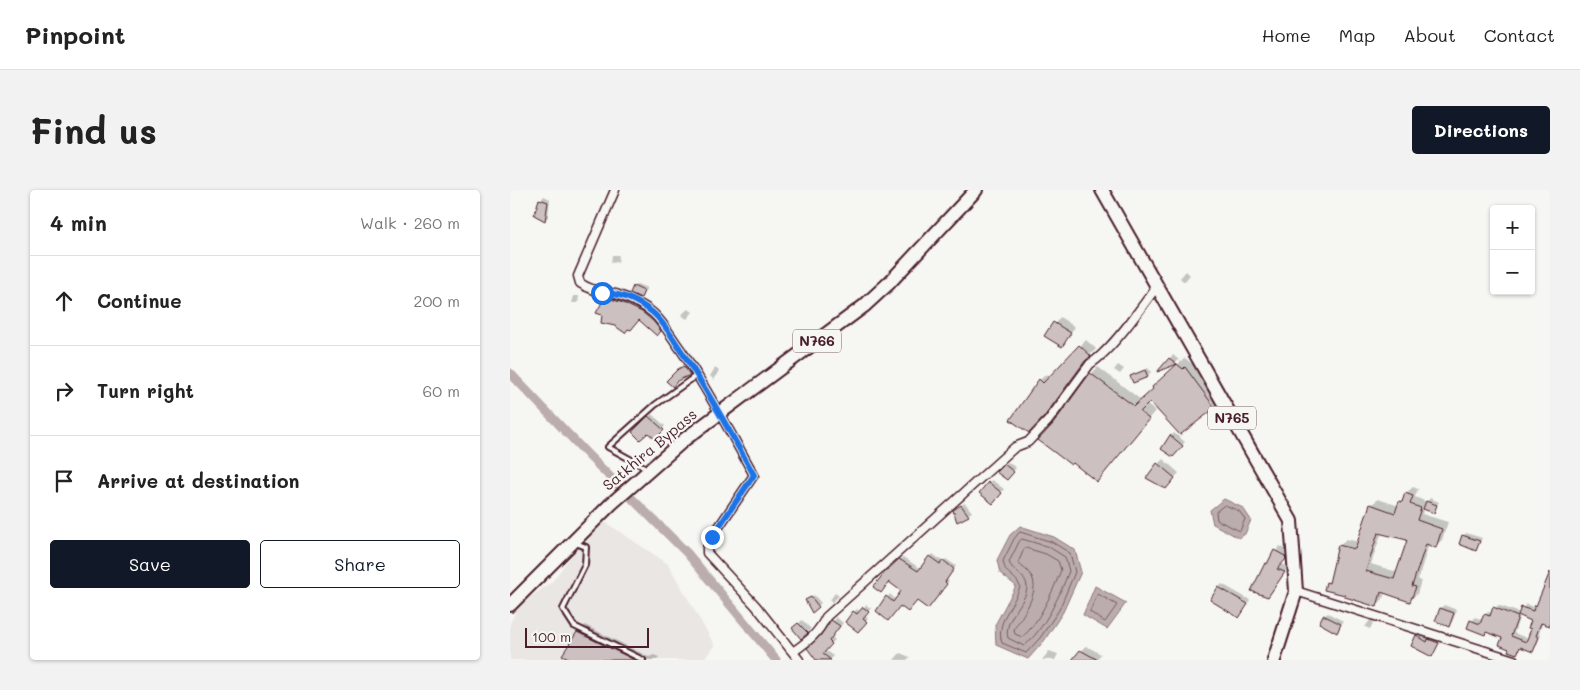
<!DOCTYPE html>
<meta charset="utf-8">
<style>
:root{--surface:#fff;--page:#f2f2f2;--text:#222;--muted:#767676;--line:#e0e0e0;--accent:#111827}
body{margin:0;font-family:Mali,sans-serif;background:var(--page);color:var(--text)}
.controls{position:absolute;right:15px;top:15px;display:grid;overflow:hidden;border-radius:5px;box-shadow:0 1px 4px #0004}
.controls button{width:45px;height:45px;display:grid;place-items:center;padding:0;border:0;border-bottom:1px solid var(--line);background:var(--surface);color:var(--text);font:25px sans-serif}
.scale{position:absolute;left:15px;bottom:12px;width:124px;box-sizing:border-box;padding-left:5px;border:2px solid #4a1f2b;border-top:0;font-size:14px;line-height:18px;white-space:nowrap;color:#4a1f2b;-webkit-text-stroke:4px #f6f6f2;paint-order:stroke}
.stop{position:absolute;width:15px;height:15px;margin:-11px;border:4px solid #1a73e8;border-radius:50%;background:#fff}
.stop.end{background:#1a73e8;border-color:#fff;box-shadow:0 1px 5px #0008}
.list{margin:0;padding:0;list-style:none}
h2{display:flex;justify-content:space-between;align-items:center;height:65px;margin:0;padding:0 20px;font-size:21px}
h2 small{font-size:16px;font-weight:400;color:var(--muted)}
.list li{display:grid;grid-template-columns:32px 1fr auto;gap:15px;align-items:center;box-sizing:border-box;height:90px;padding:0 20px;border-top:1px solid var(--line)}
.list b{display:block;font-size:19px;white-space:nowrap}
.list em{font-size:16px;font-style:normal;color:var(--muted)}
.actions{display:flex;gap:10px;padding:15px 20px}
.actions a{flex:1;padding:11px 0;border:1px solid var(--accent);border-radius:5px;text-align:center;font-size:18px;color:var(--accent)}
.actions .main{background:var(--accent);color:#fff}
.icon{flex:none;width:28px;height:28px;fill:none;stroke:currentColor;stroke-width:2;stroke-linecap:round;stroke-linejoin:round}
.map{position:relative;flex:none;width:1040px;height:470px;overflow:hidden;border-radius:5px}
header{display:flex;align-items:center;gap:30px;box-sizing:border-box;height:70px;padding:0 25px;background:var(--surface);border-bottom:1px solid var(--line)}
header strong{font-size:24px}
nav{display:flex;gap:28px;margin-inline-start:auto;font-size:18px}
.intro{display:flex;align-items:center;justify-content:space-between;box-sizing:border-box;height:120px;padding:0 30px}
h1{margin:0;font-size:35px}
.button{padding:12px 22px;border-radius:5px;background:var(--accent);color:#fff;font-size:18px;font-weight:700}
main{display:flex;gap:30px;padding:0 30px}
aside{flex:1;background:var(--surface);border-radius:5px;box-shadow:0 1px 4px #0004}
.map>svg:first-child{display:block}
.built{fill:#e9e6e3}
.water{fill:#bbadae;stroke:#8e747a}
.shadow{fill:#0003;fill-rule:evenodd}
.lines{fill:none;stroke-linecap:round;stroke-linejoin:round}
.shore{stroke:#77585f;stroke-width:1}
.canal{stroke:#bbadae;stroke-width:9}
.building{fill:#ccc1c0;stroke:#4a1f2b;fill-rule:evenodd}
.service-casing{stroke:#4a1f2b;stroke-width:8}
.minor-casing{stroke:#4a1f2b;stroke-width:11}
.trunk-casing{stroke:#4a1f2b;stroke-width:16}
.service{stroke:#f6f6f2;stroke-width:4}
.minor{stroke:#f6f6f2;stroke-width:8}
.trunk{stroke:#f6f6f2;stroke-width:12}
.route{stroke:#1a73e8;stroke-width:6}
.labels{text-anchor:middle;stroke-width:4.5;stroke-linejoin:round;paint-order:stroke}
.shield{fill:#f6f6f2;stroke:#7e6067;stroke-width:1}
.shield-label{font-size:14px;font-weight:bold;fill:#4a1f2b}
.street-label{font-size:15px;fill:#4a1f2b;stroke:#f6f6f2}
</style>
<header>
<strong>Pinpoint</strong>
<nav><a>Home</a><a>Map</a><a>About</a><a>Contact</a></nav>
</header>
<div class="intro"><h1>Find us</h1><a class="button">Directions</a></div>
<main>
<aside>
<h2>4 min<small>Walk · 260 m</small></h2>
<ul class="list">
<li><svg class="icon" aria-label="ahead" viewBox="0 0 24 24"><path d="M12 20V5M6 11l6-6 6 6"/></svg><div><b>Continue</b></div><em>200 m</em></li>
<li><svg class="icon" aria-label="right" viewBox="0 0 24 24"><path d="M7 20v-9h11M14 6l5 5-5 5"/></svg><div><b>Turn right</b></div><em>60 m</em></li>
<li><svg class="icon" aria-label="arrive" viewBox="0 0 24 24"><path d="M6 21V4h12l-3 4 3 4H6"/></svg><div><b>Arrive at destination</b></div></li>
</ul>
<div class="actions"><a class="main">Save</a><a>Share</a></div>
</aside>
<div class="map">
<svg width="1040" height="470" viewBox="0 0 1040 470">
<rect width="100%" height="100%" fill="#f6f6f2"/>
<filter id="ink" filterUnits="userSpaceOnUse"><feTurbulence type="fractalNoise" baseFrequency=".02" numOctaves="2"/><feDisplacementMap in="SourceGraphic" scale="10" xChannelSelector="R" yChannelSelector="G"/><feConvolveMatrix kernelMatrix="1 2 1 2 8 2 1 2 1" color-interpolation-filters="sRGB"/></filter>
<g filter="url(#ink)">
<path class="built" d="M89,328L158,374L205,456L192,470H0V433L10,414L42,392Z"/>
<path class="water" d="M714,309L733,318L741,330L735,344L729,348L703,334L700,320Z
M510,336L544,347L565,360L571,382L553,422L534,451L518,469L486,455L485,435L506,396L490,383L487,370L500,345Z
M585,396L616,413L597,439L573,425Z"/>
<path class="shadow" d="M34,6L40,9L38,27L35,30L25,25L31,10Z
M102,65H109L108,72L101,73Z
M676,81L680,85L674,92L670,88Z
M127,94L137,98L131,107L124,97Z
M64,106H69L68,113H62Z
M98,106L116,111L134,120L145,129L152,138L147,144L129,128L96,108Z
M178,119L183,122L177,129L171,125Z
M550,127L565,137L551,155L536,146Z
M576,150L586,159L579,166L540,219L518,242L530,190L536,184L540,187Z
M663,165L669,170L651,179L660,168Z
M675,168L681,173L682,171L711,211L704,217L640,210L636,214L645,221L593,283L543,235L581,184L588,177L631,210L645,198L650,190Z
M177,175L182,182L179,184L172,177Z
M608,175L614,179L610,184L604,180Z
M205,178L209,181L204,190L200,186Z
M638,178L641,182L637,186L624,192L622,187L625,184Z
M142,224L155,236L145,247L138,241L124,242Z
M664,243L675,252L663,265L661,246Z
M653,269L669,283L661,292L648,274Z
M498,272L506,278L500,286L488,282Z
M482,290L494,299L486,309L478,293Z
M903,297L908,299L905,307L917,312L920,308L929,312L923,321L914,318L912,324L938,332L932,350L925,356L919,354L908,389L911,391L907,404L900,410L875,402L873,409L866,416L837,404L817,393L822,389L829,356L836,349L849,352L861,315L868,309L889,316L896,303ZM872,342L898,349L887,382L861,374Z
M455,313L462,322L448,331V317Z
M956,343L972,348L966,359L953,346Z
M770,356L780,362L771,373L778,377L758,406L756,374Z
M423,364L433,372L436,369L446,376L436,389L439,391L420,415L407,409L368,421L380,404L386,410L393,401L379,379L393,367L411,379Z
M1040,383V435L1033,432L1029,443L1031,444L1026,457L1023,460L1011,456L1007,463L993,447L977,441L959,437L965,427L973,430L975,425L978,422L982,423L988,415L1010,423L1016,414L1025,418L1028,414L1038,385ZM1010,425L1023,430V438L1019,449L1004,443Z
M712,394L740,410L729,427L709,397Z
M325,403L329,406L322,412L320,410Z
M304,405L311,413L302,421L296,411Z
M356,415L361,418L355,426L358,428L351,438L344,422L347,419L350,422Z
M934,415L947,420L942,432L939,435L931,418Z
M818,423L833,431L827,441L814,426Z
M326,427L333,433L322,447L325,450L315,460L323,466L320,470H308L312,446Z
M292,430L301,439L291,447L284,439Z
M860,430L864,431L860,439L855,437Z
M75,435L139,467L144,465L149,467L147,470H66L54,464L68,442Z
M910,443L920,449L923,447L931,449L922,465L907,446Z
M576,456L591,464L586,470H564Z
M539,461L548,464L545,470H532Z
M390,463L400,467L397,470H384Z"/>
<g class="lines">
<path class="shore" d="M715,315L729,321L735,329L730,341L707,330L706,322Z
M510,342L542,352L560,363L565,382L549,420L530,448L516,463L492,453C485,433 504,415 510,397C506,384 496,388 493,371L504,349Z
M512,349L539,357L555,367L559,381C550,405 534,440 514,456L498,448C493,428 516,415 517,397C517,385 502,382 499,372L509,352Z
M516,358L536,364L548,371L551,380C544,399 528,435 512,447L505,444L504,439C512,426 530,403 522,387C519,381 512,377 508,373L514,359Z
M588,404L607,415L595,432L580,422Z"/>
<path class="canal" d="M0,183L79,266L177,363L266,470"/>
</g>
<path class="building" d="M29,9L38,12L35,31L24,25Z
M123,96L134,101L131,108L120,103Z
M95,107L113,113L132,122L143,131L151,141L147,146L129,130L121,140L118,139L115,143L105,136L91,133L92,125L86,123Z
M543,132L561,143L552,157L534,146Z
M569,155L581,166L575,171L534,227L519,243L500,230L529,189L533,193Z
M659,168L667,174L647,182Z
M667,174L673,179L675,177L705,218L670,245L640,212L630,222L639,229L587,292L563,273L561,275L528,250L543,234L580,183L624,216L643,199L642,197Z
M174,176L180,185L167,191L163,197L156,191L168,179Z
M635,180L638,187L623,193L620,186Z
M138,226L154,240L145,249L138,243L130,250L122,242Z
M660,245L673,256L663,267L651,259Z
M647,273L665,288L656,299L636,288Z
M494,274L504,282L497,290L486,282Z
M478,292L492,303L483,314L469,303Z
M895,303L903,306L900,314L911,318L907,330L932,339L926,358L916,354L902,396L906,397L900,412L871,402L867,417L835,407V405L814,400L816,392L819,393L828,355L845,359L860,314L885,323L889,311L892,312ZM868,343L897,350L884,389L856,381Z
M916,311L927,315L924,323L913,319Z
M451,315L459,326L447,332L443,320Z
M952,345L970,351L966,361L949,354Z
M764,360L775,366L776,369L767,379L775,382L758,407L741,401L755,373L757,374Z
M419,366L430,374L433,370L444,379L435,392L437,394L418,419L407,411L398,422L390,416L378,431L366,421L376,406L383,412L391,401L379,392L371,403L363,397L375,382L389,369L408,381Z
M1040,382V436L1031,433L1026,446L1029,447L1023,462L1010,457L1007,464L998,461L999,459L989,455L992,448L976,442L975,445L957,438L960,430L970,434L974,424L980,426L983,417L1008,427L1001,446L1016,452L1021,439L1018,438L1021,431L1008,425L1011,417L1023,421L1025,415L1026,416Z
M708,397L738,414L729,428L700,410Z
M301,407L309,417L302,423L295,410Z
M353,417L359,422L353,429L357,432L348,442L335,432L343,421L347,424Z
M930,418L944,423L939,437L925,431Z
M813,425L831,434L827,443L809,433Z
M321,430L330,436L319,451L322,454L313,464L321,470H306L297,458L310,446Z
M288,433L298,443L291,449L282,438Z
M67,442L125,470H63L52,465Z
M906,445L917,452L918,449L929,453L922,467L901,456Z
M570,460L588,470H562Z"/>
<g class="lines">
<g class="service-casing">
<path id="service" d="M138,279L98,257L145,215L187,185
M66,353L76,357L75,375L53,419L64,436L133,470"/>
</g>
<g class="minor-casing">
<path id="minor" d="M105,0L68,86L70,93C82,102 93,100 106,104C118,108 133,114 143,123C154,133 162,148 171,160C198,200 220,242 244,285L202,347L197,358V363L246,416L289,470
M786,401L1004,470
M283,462C298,451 308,444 316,427L505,257L518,252L538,231L580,174C601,161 632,117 647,96"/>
</g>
<g class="trunk-casing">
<path id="trunk" d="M592,0L781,331L786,401L764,470
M0,415L101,314L175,249L354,116L379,93L466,0"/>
</g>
<use href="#service" class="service"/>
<use href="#minor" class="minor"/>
<use href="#trunk" class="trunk"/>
</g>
</g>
<g class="lines" filter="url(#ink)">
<path class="route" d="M92,103C110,103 128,111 142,122C153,131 162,147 170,159C197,199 220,242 244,285L202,347"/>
</g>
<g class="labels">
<g class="shield">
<rect x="283" y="139.5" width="48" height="23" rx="4"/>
<rect x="698" y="216.5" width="48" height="23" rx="4"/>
</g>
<g class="shield-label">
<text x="307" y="156">N766</text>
<text x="722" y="233">N765</text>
</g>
<g class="street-label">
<text transform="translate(140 260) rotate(-40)" y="5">Satkhira Bypass</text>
</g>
</g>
</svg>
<div class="controls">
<button>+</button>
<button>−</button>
</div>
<div class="scale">100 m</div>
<div class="stop" style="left:92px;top:103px"></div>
<div class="stop end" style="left:202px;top:347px"></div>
</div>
</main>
